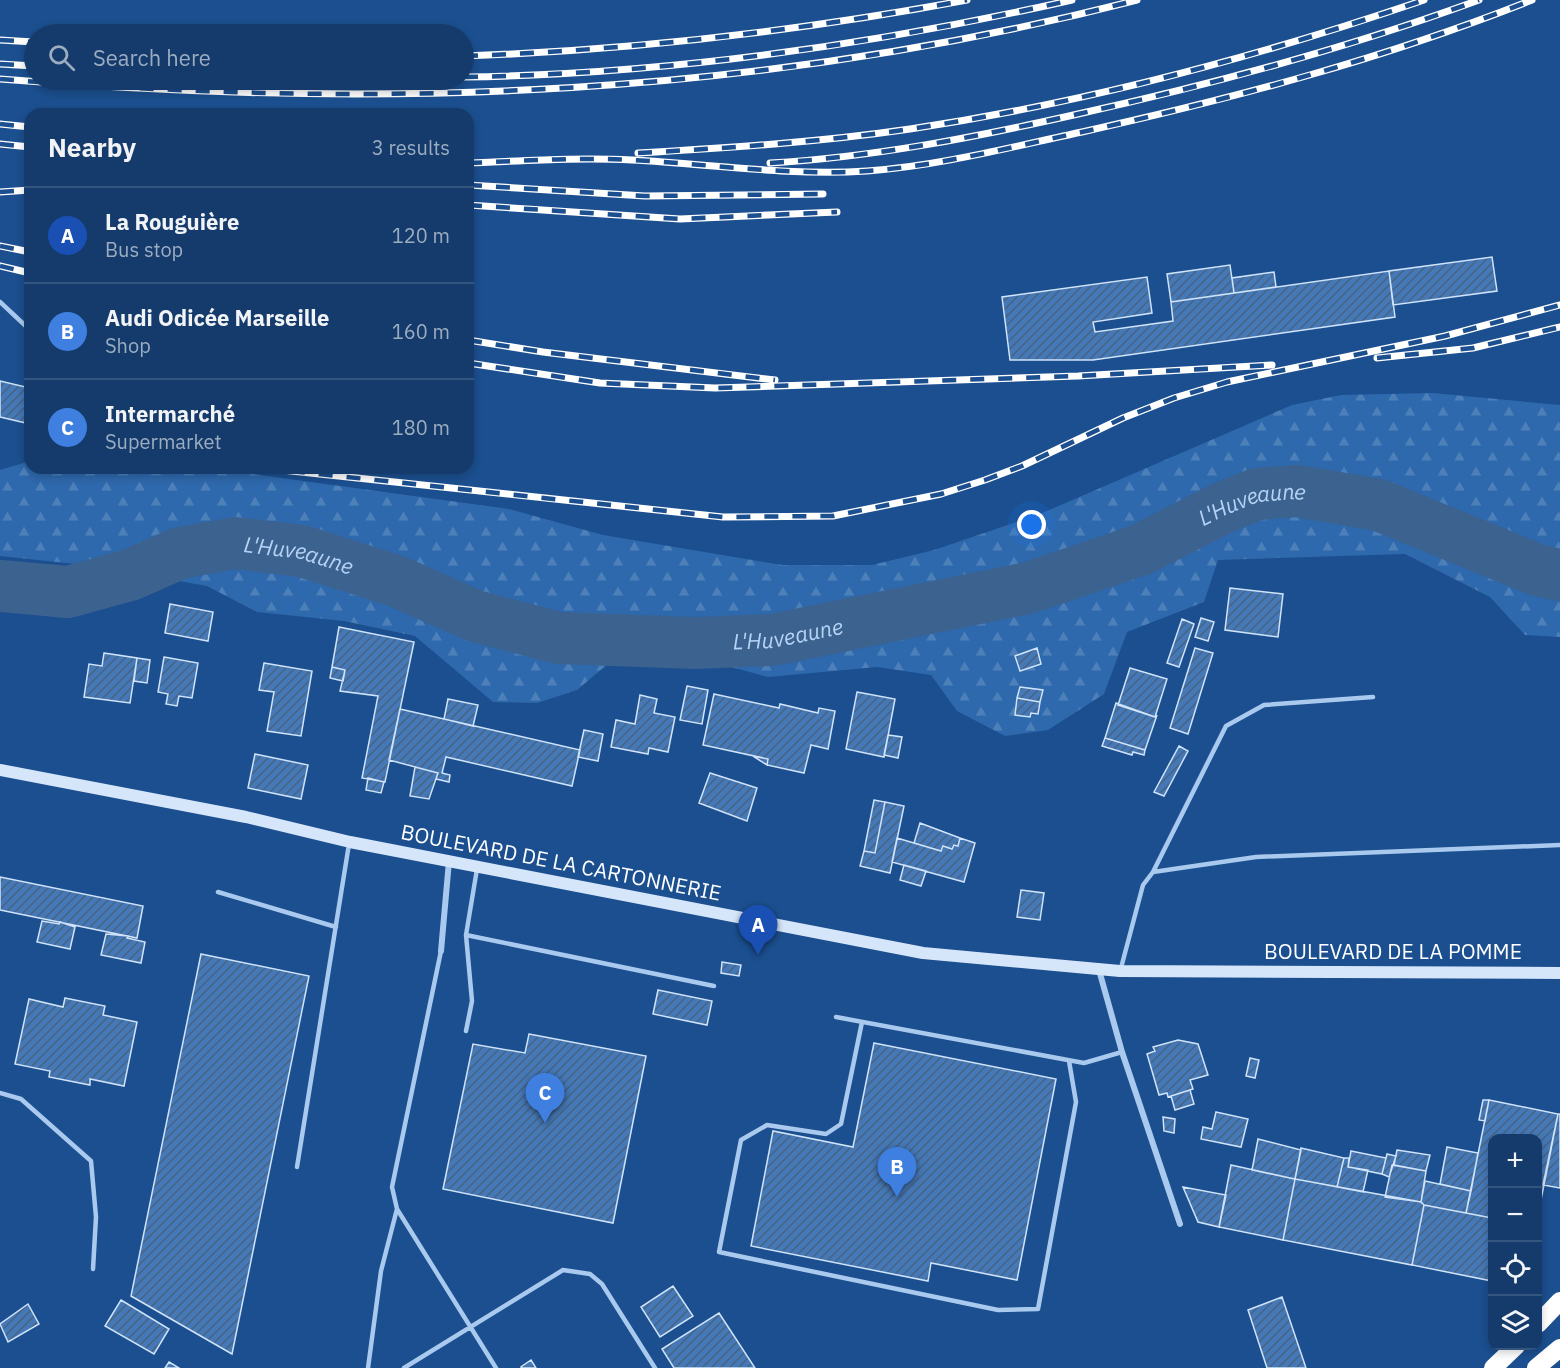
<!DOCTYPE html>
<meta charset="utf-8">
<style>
:root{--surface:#143b6b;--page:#1d4271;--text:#f1f3f6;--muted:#9dadc1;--line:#33557e;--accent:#ffd166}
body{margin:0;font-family:"IBM Plex Sans",sans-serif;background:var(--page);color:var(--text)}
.controls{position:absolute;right:18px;bottom:18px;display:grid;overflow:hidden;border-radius:12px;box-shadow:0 3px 9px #0003}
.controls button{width:54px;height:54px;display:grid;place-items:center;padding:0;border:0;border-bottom:2px solid var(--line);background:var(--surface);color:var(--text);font:30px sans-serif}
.you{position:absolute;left:1032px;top:525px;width:21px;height:21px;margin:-15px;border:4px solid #fff;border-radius:50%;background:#1a73e8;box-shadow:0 0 0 9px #1a73e833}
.badge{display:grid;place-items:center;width:39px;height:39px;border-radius:50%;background:var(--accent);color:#fff;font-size:20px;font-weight:700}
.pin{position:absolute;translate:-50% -50px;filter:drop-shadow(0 2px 3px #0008)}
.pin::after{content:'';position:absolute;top:32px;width:21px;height:18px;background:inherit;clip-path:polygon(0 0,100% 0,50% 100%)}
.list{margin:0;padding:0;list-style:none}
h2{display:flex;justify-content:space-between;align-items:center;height:78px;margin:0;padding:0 24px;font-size:26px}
h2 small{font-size:20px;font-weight:400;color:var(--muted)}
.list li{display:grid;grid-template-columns:39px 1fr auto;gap:18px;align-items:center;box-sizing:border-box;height:96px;padding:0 24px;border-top:2px solid var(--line)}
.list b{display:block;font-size:22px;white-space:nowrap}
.list p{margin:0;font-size:20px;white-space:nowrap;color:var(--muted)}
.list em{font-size:20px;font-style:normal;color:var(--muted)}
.icon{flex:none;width:33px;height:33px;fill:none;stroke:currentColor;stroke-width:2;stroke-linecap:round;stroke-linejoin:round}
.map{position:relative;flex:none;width:1560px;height:1368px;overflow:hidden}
.search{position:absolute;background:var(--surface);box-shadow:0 3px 9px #0003;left:24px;top:24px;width:450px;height:66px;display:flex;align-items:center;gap:15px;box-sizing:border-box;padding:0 21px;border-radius:33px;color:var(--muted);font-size:22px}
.panel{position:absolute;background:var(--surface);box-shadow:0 3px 9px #0003;left:24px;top:108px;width:450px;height:366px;border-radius:18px}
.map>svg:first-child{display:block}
.forest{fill:url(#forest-firs)}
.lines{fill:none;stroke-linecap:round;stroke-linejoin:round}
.river{stroke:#3c6290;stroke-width:52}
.building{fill:url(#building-hatch);stroke:#cfe3fa;stroke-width:1.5}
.service{stroke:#a9c9ee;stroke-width:4.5}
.minor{stroke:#a9c9ee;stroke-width:6}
.secondary{stroke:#d6e6fa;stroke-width:12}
.motorway{stroke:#fff;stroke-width:18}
.rail-casing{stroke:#fff;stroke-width:7}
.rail{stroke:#1b4f8f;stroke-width:4.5;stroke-dasharray:14;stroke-linecap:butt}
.labels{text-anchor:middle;stroke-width:6;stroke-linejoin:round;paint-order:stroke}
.street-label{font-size:21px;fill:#fff;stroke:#1b4f8f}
.water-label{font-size:22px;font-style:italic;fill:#b5d3f5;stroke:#1b4f8f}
</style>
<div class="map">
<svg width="1560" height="1368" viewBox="0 0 1560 1368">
<defs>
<pattern id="forest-firs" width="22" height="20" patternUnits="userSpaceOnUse" patternTransform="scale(1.5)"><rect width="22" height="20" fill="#2e69ad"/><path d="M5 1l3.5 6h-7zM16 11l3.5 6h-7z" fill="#4d80b9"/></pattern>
<pattern id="building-hatch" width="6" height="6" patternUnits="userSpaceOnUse" patternTransform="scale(1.5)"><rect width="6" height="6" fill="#4478b7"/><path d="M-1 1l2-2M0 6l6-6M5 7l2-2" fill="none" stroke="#486282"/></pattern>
</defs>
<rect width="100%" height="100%" fill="#1b4f8f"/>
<path class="forest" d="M1432,393L1560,405V637L1525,635L1490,597L1405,554L1218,560L1204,602L1127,632L1104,694L1048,730L1005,736L957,711L931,675L877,667L768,677L703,659L609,663L577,690L537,703L493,702L415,636L344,621L257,612L207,586L95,566L0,556V470L30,461V468H208L509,509L603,535L782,565H872L934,550L1040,514L1292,405L1341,395Z"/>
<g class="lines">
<path class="river" id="s1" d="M0,586L68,592L130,575L180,553L235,543L302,551L396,581L475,616L559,638L695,643L772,640L1028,588L1140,550L1222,508L1257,494L1297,491L1379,505L1537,570L1560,575"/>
</g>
<path class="building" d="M1492,257L1497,291L1393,305L1389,271Z
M1230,265L1234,293L1171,302L1167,274Z
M1389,271L1395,317L1093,360H1010L1002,297L1147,277L1152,313L1093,322L1095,332L1173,321L1171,302Z
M1274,272L1276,287L1234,293L1232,278Z
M0,381L30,388V424L0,417Z
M1230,588L1283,594L1278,637L1225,630Z
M170,604L213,612L208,641L165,633Z
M1201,618L1214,622L1208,641L1195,637Z
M1182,619L1194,624L1179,667L1167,663Z
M339,627L414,642L385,782L362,778L378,696L340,691L345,670L332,667Z
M1037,648L1041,664L1020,671L1015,656Z
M1195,648L1213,653L1188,734L1170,728Z
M104,653L137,658L130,703L84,697L89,664L102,666Z
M164,657L198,663L192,698L179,696L177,706L166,704L168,694L158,692Z
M137,658L150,660L147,683L134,681Z
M264,663L312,671L301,736L267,731L274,692L259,690Z
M332,667L345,670L343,681L330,678Z
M1130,668L1167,679L1155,717L1118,705Z
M687,686L708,690L702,724L680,720Z
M1020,687L1043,690L1040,702L1017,698Z
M857,692L895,699L884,757L846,749Z
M714,694L779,708L780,704L818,713L819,708L835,711L828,749L811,745L804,773L767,765L768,759L703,745Z
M640,695L657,699L654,713L675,717L668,752L649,748L648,754L611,747L616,720L635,724Z
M1017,698L1040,702L1038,714L1031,713L1030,717L1015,715Z
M448,699L478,705L473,726L444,719Z
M1116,703L1155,717L1157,715L1145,750L1105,738Z
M400,709L580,750L572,786L446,757L442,773L450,775L449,782L436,779L438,773L389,760Z
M584,730L603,734L598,761L578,757Z
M888,735L902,737L898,758L884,755Z
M1105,738L1145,750L1144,755L1133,752L1132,755L1102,746Z
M1179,746L1188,751L1164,796L1154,792Z
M255,754L308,765L301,799L248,788Z
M753,756L768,759L767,765Z
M415,767L438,773L429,799L410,796Z
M710,773L757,788L747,821L699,803Z
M368,778L384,782L381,793L366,790Z
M874,800L885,802L875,853L864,851Z
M885,802L904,806L890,873L860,866L864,851L875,853Z
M920,823L960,838L958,846L954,845L952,849L943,846L941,851L914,843Z
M897,838L941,851L943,846L952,849L954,845L958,846L960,838L975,843L964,882L892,862Z
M904,865L926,871L921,886L900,880Z
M0,877L143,906L137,938L0,910Z
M1021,890L1044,893L1040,920L1017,917Z
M42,921L59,924L60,922L75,927L70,949L37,942Z
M106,934L128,936L127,938L145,942L141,963L101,955Z
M201,954L309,976L232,1354L131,1296Z
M722,962L741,965L739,976L721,973Z
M658,990L712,1001L707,1025L653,1014Z
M65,998L105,1006L103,1015L137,1022L124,1086L90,1079V1085L49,1077L50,1071L15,1064L29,999L63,1007Z
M529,1034L646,1056L613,1223L443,1189L473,1044L525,1053Z
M1178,1040L1198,1044L1208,1075L1190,1080L1193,1089L1168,1097L1167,1093L1159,1095L1147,1054L1155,1051L1153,1047Z
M874,1043L1056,1079L1017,1280L931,1263L928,1281L751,1246L773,1131L853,1147Z
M1250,1058L1259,1060L1255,1078L1246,1076Z
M1190,1090L1194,1104L1175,1110L1171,1096Z
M1483,1100H1489L1485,1121L1479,1120Z
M1489,1100L1558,1114L1538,1215V1138H1492V1218L1466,1213Z
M1216,1112L1248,1119L1241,1147L1201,1139L1203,1127L1212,1129Z
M1558,1114H1560V1188L1543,1185Z
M1163,1117L1175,1119L1174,1133L1164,1131Z
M1258,1139L1301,1150L1295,1179L1252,1170Z
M1447,1147L1478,1153L1471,1191L1440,1184Z
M1301,1148L1344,1158L1337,1187L1295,1179Z
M1397,1150L1430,1155L1426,1171L1394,1165Z
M1351,1151L1386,1158L1382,1174L1348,1167Z
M1387,1154L1396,1156L1389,1177L1382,1174Z
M1344,1158H1349L1348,1167L1368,1170L1363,1192L1337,1187Z
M1231,1165L1295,1179L1283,1240L1219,1227Z
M1392,1165L1426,1171L1421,1202L1385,1197Z
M1295,1179L1421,1202L1424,1205L1412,1265L1283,1240Z
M1425,1181L1471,1191L1466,1213L1424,1205L1421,1202Z
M1183,1187L1226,1195L1219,1227L1198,1222Z
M1424,1205L1492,1218V1281L1412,1265Z
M673,1286L693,1316L660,1337L641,1307Z
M1282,1297L1306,1368H1267L1248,1310Z
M121,1300L169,1329L154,1354L105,1326Z
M28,1304L39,1324L8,1342L0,1324Z
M719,1313L755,1368H674L662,1349Z
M531,1360L536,1368H521V1367Z
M169,1362L179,1368H165Z"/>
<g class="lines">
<path class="service" d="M0,302L30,330
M1153,872L1226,726L1264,705L1373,697
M218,892L336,927
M466,935L714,986
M441,951L392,1187L397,1209L496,1368
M1121,968L1143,885L1153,872L1256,857L1560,845
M836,1017L1084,1063L1122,1052
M862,1022L841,1124L826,1134L767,1125L741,1140L719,1252L998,1310L1038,1309L1076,1102L1069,1061
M466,1031L472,1001L466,935L477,869
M0,1093L21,1099L91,1161L96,1217L93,1269
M297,1167L349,844
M368,1368L381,1271L397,1209
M404,1368L563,1270L590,1274L602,1284L655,1368"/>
<path class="minor" d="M441,951L449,861
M1099,970L1122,1052L1180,1224"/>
<path class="secondary" d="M0,770L246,817L350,842L923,953L1120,971L1560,973"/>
<path class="motorway" d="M1538,1324L1560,1301
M1493,1368L1516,1346
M1536,1368L1560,1348"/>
<g class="rail-casing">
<path id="rail" d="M0,40L34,42
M464,56C633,50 800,31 967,0
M0,64L34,66
M464,77C669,74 872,45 1072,0
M0,79C386,110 760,97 1137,0
M0,124L30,127
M0,144L30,147
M638,153C729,148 820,142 910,129C1085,103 1257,57 1424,0
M468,163C523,161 577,157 632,160C710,164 788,176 867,171C939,166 1011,147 1082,132C1235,98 1386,58 1532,0
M770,163C875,157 976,137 1078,114C1214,84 1348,48 1479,0
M468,185L645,196L823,194
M0,192L30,190
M468,205L680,219L837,212
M0,246L30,252
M0,266L30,273
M468,340L543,352L775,380
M1377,358L1473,348L1560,327
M468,363L600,383L715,388L1078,376L1272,365
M263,468L723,517L833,516L941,494L985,480L1022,466L1123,418L1174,398L1227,382L1445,336L1560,305"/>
</g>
<use href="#rail" class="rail"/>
</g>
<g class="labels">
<g class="street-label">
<text transform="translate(561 863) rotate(11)" y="7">BOULEVARD DE LA CARTONNERIE</text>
<text x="1393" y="959">BOULEVARD DE LA POMME</text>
</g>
<g class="water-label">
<text dy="8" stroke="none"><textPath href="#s1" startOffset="1298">L'Huveaune</textPath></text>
<text dy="8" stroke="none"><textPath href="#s1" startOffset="308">L'Huveaune</textPath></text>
<text dy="8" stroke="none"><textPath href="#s1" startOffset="812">L'Huveaune</textPath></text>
</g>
</g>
</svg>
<div class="controls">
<button>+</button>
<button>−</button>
<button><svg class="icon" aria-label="locate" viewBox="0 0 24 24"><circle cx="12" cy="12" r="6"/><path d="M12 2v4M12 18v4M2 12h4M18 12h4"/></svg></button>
<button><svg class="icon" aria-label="layers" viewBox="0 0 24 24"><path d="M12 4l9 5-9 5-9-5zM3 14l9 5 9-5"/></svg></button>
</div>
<div class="you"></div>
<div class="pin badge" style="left:758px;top:955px;background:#1a4fb4">A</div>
<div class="pin badge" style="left:897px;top:1197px;background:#3f7fe0">B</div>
<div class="pin badge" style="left:545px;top:1123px;background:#3f7fe0">C</div>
<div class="search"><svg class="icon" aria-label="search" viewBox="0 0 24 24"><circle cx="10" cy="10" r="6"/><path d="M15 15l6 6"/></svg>Search here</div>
<section class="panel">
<h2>Nearby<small>3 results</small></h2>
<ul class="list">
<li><span class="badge" style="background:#1a4fb4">A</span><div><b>La Rouguière</b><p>Bus stop</p></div><em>120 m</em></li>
<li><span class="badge" style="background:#3f7fe0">B</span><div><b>Audi Odicée Marseille</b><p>Shop</p></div><em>160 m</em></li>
<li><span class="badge" style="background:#3f7fe0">C</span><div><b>Intermarché</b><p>Supermarket</p></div><em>180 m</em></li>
</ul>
</section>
</div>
